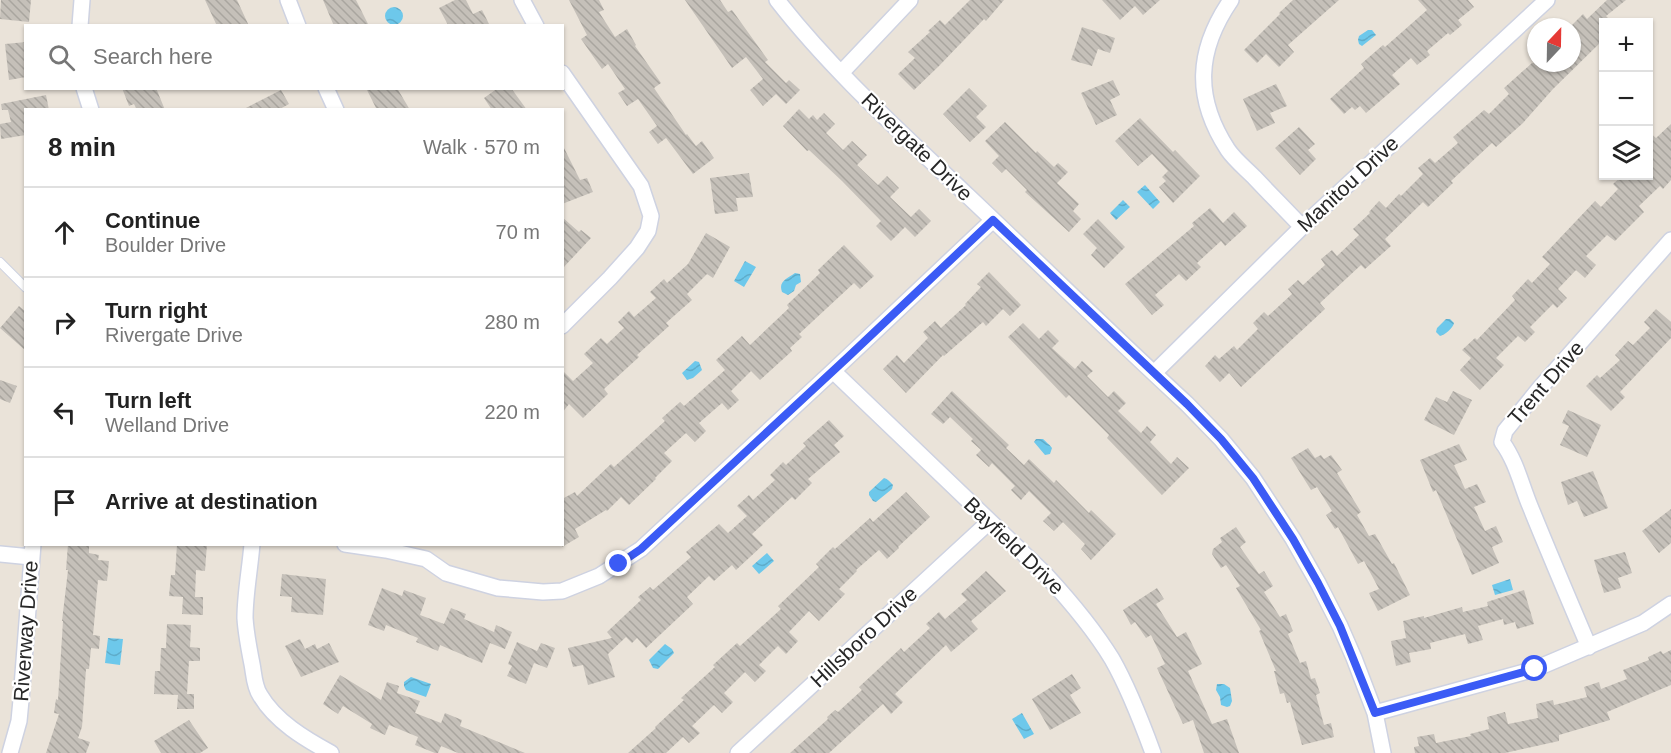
<!DOCTYPE html>
<meta charset="utf-8">
<style>
:root{--surface:#fff;--page:#f2f2f2;--text:#222;--muted:#767676;--line:#e0e0e0}
body{margin:0;font-family:Arial,sans-serif;background:var(--page);color:var(--text)}
.controls{position:absolute;right:18px;top:18px;display:grid;overflow:hidden;border-radius:0px;box-shadow:0 2px 4px #0004}
.controls button{width:54px;height:54px;display:grid;place-items:center;padding:0;border:0;border-bottom:2px solid var(--line);background:var(--surface);color:var(--text);font:30px sans-serif}
.compass{position:absolute;left:1527px;top:18px;width:54px;height:54px;border-radius:50%;background:var(--surface);box-shadow:0 2px 4px #0004;rotate:22deg}
.stop{position:absolute;width:18px;height:18px;margin:-14px;border:4px solid #3b5bf5;border-radius:50%;background:#fff}
.stop.end{background:#3b5bf5;border-color:#fff;box-shadow:0 2px 6px #0008}
.list{margin:0;padding:0;list-style:none}
h2{display:flex;justify-content:space-between;align-items:center;height:78px;margin:0;padding:0 24px;font-size:26px}
h2 small{font-size:20px;font-weight:400;color:var(--muted)}
.list li{display:grid;grid-template-columns:39px 1fr auto;gap:18px;align-items:center;box-sizing:border-box;height:90px;padding:0 24px;border-top:2px solid var(--line)}
.list b{display:block;font-size:22px;white-space:nowrap}
.list p{margin:0;font-size:20px;white-space:nowrap;color:var(--muted)}
.list em{font-size:20px;font-style:normal;color:var(--muted)}
.icon{flex:none;width:33px;height:33px;fill:none;stroke:currentColor;stroke-width:2;stroke-linecap:round;stroke-linejoin:round}
.map{position:relative;flex:none;width:1671px;height:753px;overflow:hidden}
.search{position:absolute;background:var(--surface);box-shadow:0 2px 4px #0004;left:24px;top:24px;width:540px;height:66px;display:flex;align-items:center;gap:15px;box-sizing:border-box;padding:0 21px;border-radius:0px;color:var(--muted);font-size:22px}
.panel{position:absolute;background:var(--surface);box-shadow:0 2px 4px #0004;left:24px;top:108px;width:540px;height:438px;border-radius:0px}
.map>svg:first-child{display:block}
.water{fill:url(#water-waves)}
.building{fill:url(#building-back-hatch)}
.lines{fill:none;stroke-linecap:round;stroke-linejoin:round}
.service-casing{stroke:#ced2e1;stroke-width:10}
.minor-casing{stroke:#ced2e1;stroke-width:18}
.service{stroke:#fff;stroke-width:8}
.minor{stroke:#fff;stroke-width:15}
.route{stroke:#3b5bf5;stroke-width:8}
.labels{text-anchor:middle;stroke-width:4.5;stroke-linejoin:round;paint-order:stroke}
.street-label{font-size:21px;fill:#272727;stroke:#fff}
</style>
<div class="map">
<svg width="1671" height="753" viewBox="0 0 1671 753">
<defs>
<pattern id="water-waves" width="16" height="10" patternUnits="userSpaceOnUse" patternTransform="scale(1.5)"><rect width="16" height="10" fill="#6dc8eb"/><path d="M0 5q4-4 8 0t8 0" fill="none" stroke="#5eacca"/></pattern>
<pattern id="building-back-hatch" width="6" height="6" patternUnits="userSpaceOnUse" patternTransform="scale(1.5)"><rect width="6" height="6" fill="#c5c0b9"/><path d="M-1 5l2 2M0 0l6 6M5-1l2 2" fill="none" stroke="#a9a59f"/></pattern>
</defs>
<rect width="100%" height="100%" fill="#eae3d9"/>
<path class="water" d="M385 16a9 9 0 1 1 18 0a9 9 0 1 1-18 0Z
M1368,30H1372L1376,35L1362,46L1359,44L1358,40L1359,36Z
M1145,185L1160,202L1153,209L1137,192Z
M1123,200L1130,207L1116,220L1110,213Z
M745,261L756,267L744,287L734,281Z
M795,273L800,274L801,282L796,285L794,291L788,295L782,292C778,281 787,279 795,273Z
M1446,319H1450L1454,323C1453,328 1445,335 1440,336L1436,332L1437,328Z
M695,361L699,362L702,370L693,378L687,380L682,373Z
M1036,439H1043C1046,442 1049,444 1052,448L1050,454L1045,455L1034,442Z
M884,478C888,479 890,482 893,485L892,489L876,502L873,501L869,495V492Z
M767,553L774,561L759,574L752,566Z
M1510,579L1513,590L1495,595L1492,585Z
M108,638L123,639L120,665L105,663Z
M665,644L672,649L674,653L658,669L653,668L649,660Z
M411,677L431,684L426,697L406,690L404,686V682Z
M1217,684H1224L1230,688L1232,701L1230,706L1227,707L1221,705L1220,697L1216,690Z
M1022,713L1034,734L1024,739L1012,719Z"/>
<path class="building" d="M1,0H31L29,22L0,19Z
M205,0H237L249,26H217Z
M323,0H356L369,26H334Z
M455,0H466L473,14L482,10L490,26H446L448,25L439,8Z
M569,0H599L604,10L599,12L615,37L627,29L636,45L635,46L661,83L654,88L686,135L687,134L696,146L702,141L714,158L693,174L666,138L658,144L649,132L657,126L638,99L627,106L618,93L625,89L608,64L602,69L581,39L587,35Z
M685,0H720L728,12L732,10L768,60L765,62L786,83L789,80L800,90L786,104L776,94L763,106L750,90L763,79L746,57L732,68Z
M970,0H1004L986,21L984,19L939,66L914,90L898,74L915,58L908,52L930,32L928,31L940,20L945,25Z
M1102,0H1160L1143,15L1135,6L1120,20Z
M1293,0H1339L1288,45L1294,52L1279,67L1266,54L1257,63L1244,50L1280,14L1279,13Z
M1418,0H1468L1474,7L1458,20L1462,25L1450,35L1448,33L1427,51L1430,55L1417,65L1411,58L1392,75L1400,84L1366,113L1360,106L1355,110L1352,107L1344,114L1330,99L1364,68L1361,64L1383,45L1385,47L1427,10Z
M1607,0H1626L1606,16L1612,22H1604V39L1553,89L1523,123L1496,147L1492,143L1451,181L1453,183L1428,207L1423,202L1385,239L1391,246L1365,269L1361,265L1320,303L1325,309L1241,387L1229,373L1220,382L1205,366L1215,355L1219,359L1234,346L1237,350L1258,329L1253,323L1264,312L1268,316L1292,294L1288,289L1298,280L1303,285L1325,265L1321,259L1332,250L1337,256L1359,235L1353,229L1370,213L1369,212L1379,201L1386,208L1399,194L1401,196L1423,174L1418,168L1430,158L1435,163L1458,143L1453,137L1484,110L1489,114L1509,94L1504,88L1532,63H1572V25L1583,14L1587,19Z
M1082,27L1115,38L1110,53L1098,49L1092,66L1071,60Z
M26,42V77L9,80L5,44Z
M1113,80L1120,95L1110,100L1117,115L1096,125L1081,93Z
M1276,84L1287,106L1270,113L1275,123L1257,131L1243,99Z
M122,88H156L165,110H137L134,104L129,106Z
M366,88H397L410,110H377Z
M498,88H511L527,110H492L484,98Z
M969,88L987,106L976,117L986,127L970,142L943,114Z
M281,90L289,104L278,110H242Z
M46,95L49,110H26V135L1,139L0,124L11,122L8,110H2L1,104Z
M799,109L809,119L813,115L817,120L824,113L835,124L826,133L843,150L852,141L867,155L857,165L878,185L887,176L899,188L890,197L911,217L919,209L931,221L915,237L905,227L891,241L876,226L881,221L842,181L809,150L807,151L783,126Z
M1140,118L1173,152L1175,150L1200,176L1173,203L1159,187L1166,181L1162,177L1168,171L1152,154L1138,166L1115,141Z
M1005,122L1036,153L1037,151L1054,167L1058,163L1068,172L1057,183L1079,204L1073,211L1081,219L1069,232L1025,192L1027,190L1006,169L1002,173L992,163L999,156L985,141Z
M1671,124V180L1663,189L1660,186L1639,206L1644,212L1615,241L1607,235L1586,256L1596,265L1585,278L1576,270L1558,289L1567,298L1557,308L1553,304L1530,327L1535,332L1525,342L1518,336L1496,358L1504,365L1480,390L1460,370L1471,358L1462,350L1475,338L1477,340L1515,300L1512,296L1528,279L1532,283L1550,264L1542,257L1595,201L1601,207L1618,189L1613,184L1622,176H1648V131L1656,138Z
M1299,127L1315,144L1308,150L1316,159L1300,175L1275,148Z
M562,144L580,180L587,178L593,192L562,204Z
M749,173L753,197L736,198L738,211L715,214L710,178Z
M1210,208L1223,223L1234,212L1247,226L1225,246L1221,241L1197,263L1201,267L1186,281L1179,274L1155,295L1164,305L1152,315L1125,284L1194,226L1192,223Z
M562,217L579,232L581,230L591,238L562,269Z
M1098,219L1125,247L1104,268L1091,255L1097,248L1083,234Z
M706,233L730,247L713,278L707,274L687,294L692,300L666,323L669,326L637,355L639,357L604,389L608,394L583,418L569,404L562,413V370L573,381L593,363L584,354L601,338L607,344L624,328L618,322L629,311L634,317L656,298L650,292L664,279L667,283L688,264Z
M844,245L874,276L860,289L854,283L799,334L802,337L790,348L792,351L760,380L751,371L731,391L739,400L728,410L722,403L699,423L706,431L695,442L686,433L664,453L672,461L655,478L656,479L629,505L621,497L607,511L606,510L575,529L579,537L562,547V499L575,492L577,496L611,464L614,467L665,421L662,418L680,402L684,406L725,370L716,360L742,336L750,345L789,308L787,305L820,273L818,270Z
M989,272L1021,305L1010,316L1003,309L986,326L983,322L944,356L943,355L906,393L883,369L897,355L904,363L928,338L923,332L935,321L941,328L966,305L965,304L981,287L977,284Z
M19,306L26,312V351L0,328Z
M1656,309L1671,322V338L1620,392L1625,397L1611,411L1586,386L1597,375L1600,378L1620,360L1615,355L1628,341L1633,345L1650,328L1644,322Z
M1023,323L1039,339L1048,330L1059,341L1052,348L1075,369L1082,361L1093,371L1087,376L1108,397L1114,391L1126,403L1118,411L1141,433L1147,426L1156,435L1150,442L1171,464L1177,457L1189,468L1162,495L1107,438L1109,435L1069,395L1066,398L1008,337Z
M0,380L17,386L10,403L0,399Z
M952,391L1009,445L1006,448L1024,465L1029,459L1054,483L1056,480L1089,513L1091,510L1116,534L1091,560L1081,549L1085,544L1063,522L1054,531L1043,521L1051,513L1029,491L1021,500L1011,490L1015,486L992,463L989,467L976,455L981,450L971,441L973,439L950,417L943,424L931,414Z
M1453,391L1472,400L1454,435L1424,420L1436,397L1447,402Z
M1568,410L1601,425L1587,457L1560,445L1569,426L1562,423Z
M829,420L844,436L834,445L840,452L808,479L812,483L795,500L792,497L752,534L763,545L736,570L732,565L714,581L709,576L687,597L693,604L646,648L637,638L632,643L626,637L608,654L615,677L588,685L583,665L573,667L568,648L612,638L607,632L641,600L638,597L650,587L653,590L691,557L686,552L719,524L728,533L747,516L737,506L749,495L753,500L775,480L770,475L783,462L786,465L806,446L803,443Z
M1459,444L1467,460L1454,465L1465,489L1477,484L1486,502L1474,507L1485,531L1496,526L1503,542L1492,547L1499,563L1472,575L1436,490L1433,492L1420,460Z
M1308,448L1315,458L1321,455L1324,459L1331,455L1342,470L1337,473L1361,512L1357,515L1369,536L1375,534L1392,564L1394,563L1410,595L1378,611L1369,593L1379,589L1364,561L1358,564L1338,527L1335,529L1326,515L1332,511L1317,487L1311,490L1291,458Z
M1593,471L1608,508L1584,517L1577,501L1568,505L1561,482Z
M906,492L930,517L898,547L899,548L887,559L879,550L856,570L857,571L839,589L845,594L819,621L809,611L789,632L798,641L786,654L778,646L759,665L766,671L755,682L745,672L724,693L733,702L722,713L714,705L692,726L700,733L689,743L683,737L666,753H628L656,728L655,727L684,700L681,698L715,667L713,665L737,643L740,646L781,609L778,606L819,567L816,564L833,547L835,549L870,518L873,522Z
M1671,509V543L1659,553L1642,531Z
M1236,527L1246,542L1240,547L1259,574L1264,571L1273,586L1264,592L1280,617L1286,614L1293,631L1288,634L1300,663L1306,661L1311,679L1315,678L1320,693L1316,695L1324,725L1331,723L1334,737L1302,745L1290,702L1287,703L1284,693L1280,694L1274,671H1276L1259,631L1261,630L1236,588L1240,586L1226,565L1221,568L1212,554L1213,549L1222,542L1220,538Z
M68,544H89V553L99,555L98,560L109,561L107,581L98,580L93,635L100,636L99,649L91,648L89,669H86L82,727L78,738L90,742L86,753H46L59,714L54,713L56,699L58,700L63,621H62L68,570H66Z
M177,544H207L205,571L196,570L195,597H203V615L182,614L183,597L169,596L171,575H175Z
M1625,552L1632,573L1618,578L1621,588L1604,593L1594,560Z
M986,571L1006,591L971,621L978,629L951,652L946,645L895,694L903,702L891,714L883,704L829,753H790L828,719L827,717L835,710L838,712L862,690L859,687L901,648L904,652L930,628L926,624L939,612L945,619L967,600L961,594Z
M282,574L326,579L323,615L291,612L292,597L280,596Z
M382,588L402,596L404,590L426,598L420,615L444,624L451,608L466,614L464,619L494,632L496,625L512,632L505,649L490,643L482,663L440,645L438,651L416,642L418,638L386,625L384,631L368,625Z
M1157,588L1164,599L1156,604L1177,637L1186,632L1202,664L1188,671L1212,724L1227,719L1239,753H1204L1193,720L1183,724L1157,668L1165,664L1151,635L1146,638L1135,622L1131,625L1123,610Z
M1524,590L1534,624L1517,629L1515,622L1504,625L1503,619L1478,626L1483,640L1468,644L1465,634L1430,643L1431,649L1409,653L1411,662L1396,666L1391,641L1406,638L1403,621L1424,616V618L1462,607L1463,612L1488,606L1487,602Z
M167,624L191,625L190,647L200,648V661H189L187,694H194V709H177L178,695L154,694L155,671H160L161,648H166Z
M300,639L305,649L315,644L317,649L329,643L339,662L301,677L285,646Z
M517,642L537,651L541,643L555,648L547,668L534,663L526,684L507,676L512,666L508,664Z
M1671,650V685L1607,712L1610,720L1559,735V741L1505,753H1415L1414,747L1419,746L1417,737L1434,734L1436,743L1471,736L1470,734L1489,729L1487,717L1505,712L1508,724L1538,718L1536,704L1553,700L1554,705L1587,697L1584,687L1599,682L1601,689L1627,679L1623,670L1649,660L1648,657L1661,651L1663,654Z
M1072,674L1081,688L1070,695L1081,713L1050,730L1032,699Z
M340,675L381,700L387,682L399,686L397,693L420,701L415,713L441,723L445,713L462,720L460,726L525,753H458L441,746L438,753H435L415,745L418,737L389,725L385,735L370,728L372,724L343,706L338,714L323,704Z
M189,720L208,748L200,753H161L154,741Z"/>
<g class="lines">
<g class="service-casing">
<path id="service" d="M0,262L26,288"/>
</g>
<g class="minor-casing">
<path id="minor" d="M288,0L298,26
M522,0L536,26
M777,0C833,72 902,133 968,196C1041,265 1113,336 1187,404L1221,439L1253,478L1293,539L1318,583L1340,626L1354,658L1375,713L1383,753
M1231,0C1196,51 1194,98 1228,150C1235,160 1245,168 1254,177C1270,194 1286,210 1302,227
M80,26L82,0
M562,73L641,186L651,216L648,231L637,248L610,278L562,326
M841,73L910,0
M84,88L91,110
M326,88L336,110
M833,371L1046,575C1070,601 1093,628 1112,659C1128,687 1142,723 1153,753
M1154,373L1302,227L1547,0
M252,544C250,569 245,594 245,618C246,634 249,649 252,664C254,674 254,686 260,695C275,721 305,739 331,753
M345,544L386,550L426,559L446,573L498,588L543,592L562,591L599,576L641,549L833,371L993,220
M0,554L31,557
M1589,647C1569,600 1549,553 1530,506C1521,484 1516,461 1502,442L1505,431L1539,389L1671,240
M1375,713L1535,669L1643,623L1671,604
M10,753L19,721L21,700L33,544
M738,753L989,522"/>
</g>
<use href="#service" class="service"/>
<use href="#minor" class="minor"/>
</g>
<g class="lines">
<path class="route" d="M619,564L641,549L848,357L993,220L1187,404L1221,439L1253,478L1293,539L1318,583L1340,626L1375,713L1535,669"/>
</g>
<g class="labels">
<g class="street-label">
<text transform="translate(917 147) rotate(44)" y="7">Rivergate Drive</text>
<text transform="translate(1348 184) rotate(-43)" y="7">Manitou Drive</text>
<text transform="translate(1546 383) rotate(-49)" y="7">Trent Drive</text>
<text transform="translate(1014 546) rotate(44)" y="7">Bayfield Drive</text>
<text transform="translate(26 631) rotate(-86)" y="7">Riverway Drive</text>
<text transform="translate(864 637) rotate(-43)" y="7">Hillsboro Drive</text>
</g>
</g>
</svg>
<div class="controls">
<button>+</button>
<button>−</button>
<button><svg class="icon" aria-label="layers" viewBox="0 0 24 24"><path d="M12 4l9 5-9 5-9-5zM3 14l9 5 9-5"/></svg></button>
</div>
<svg class="compass" viewBox="-18 -18 36 36"><path d="M0-13l5 13h-10z" fill="#e53935"/><path d="M0 13l5-13h-10z" fill="#767676"/></svg>
<div class="stop" style="left:1535px;top:669px"></div>
<div class="stop end" style="left:619px;top:564px"></div>
<div class="search"><svg class="icon" aria-label="search" viewBox="0 0 24 24"><circle cx="10" cy="10" r="6"/><path d="M15 15l6 6"/></svg>Search here</div>
<section class="panel">
<h2>8 min<small>Walk · 570 m</small></h2>
<ul class="list">
<li><svg class="icon" aria-label="ahead" viewBox="0 0 24 24"><path d="M12 20V5M6 11l6-6 6 6"/></svg><div><b>Continue</b><p>Boulder Drive</p></div><em>70 m</em></li>
<li><svg class="icon" aria-label="right" viewBox="0 0 24 24"><path d="M7 20v-9h11M14 6l5 5-5 5"/></svg><div><b>Turn right</b><p>Rivergate Drive</p></div><em>280 m</em></li>
<li><svg class="icon" aria-label="left" viewBox="0 0 24 24"><path d="M17 20v-9H6M10 6l-5 5 5 5"/></svg><div><b>Turn left</b><p>Welland Drive</p></div><em>220 m</em></li>
<li><svg class="icon" aria-label="arrive" viewBox="0 0 24 24"><path d="M6 21V4h12l-3 4 3 4H6"/></svg><div><b>Arrive at destination</b></div></li>
</ul>
</section>
</div>
